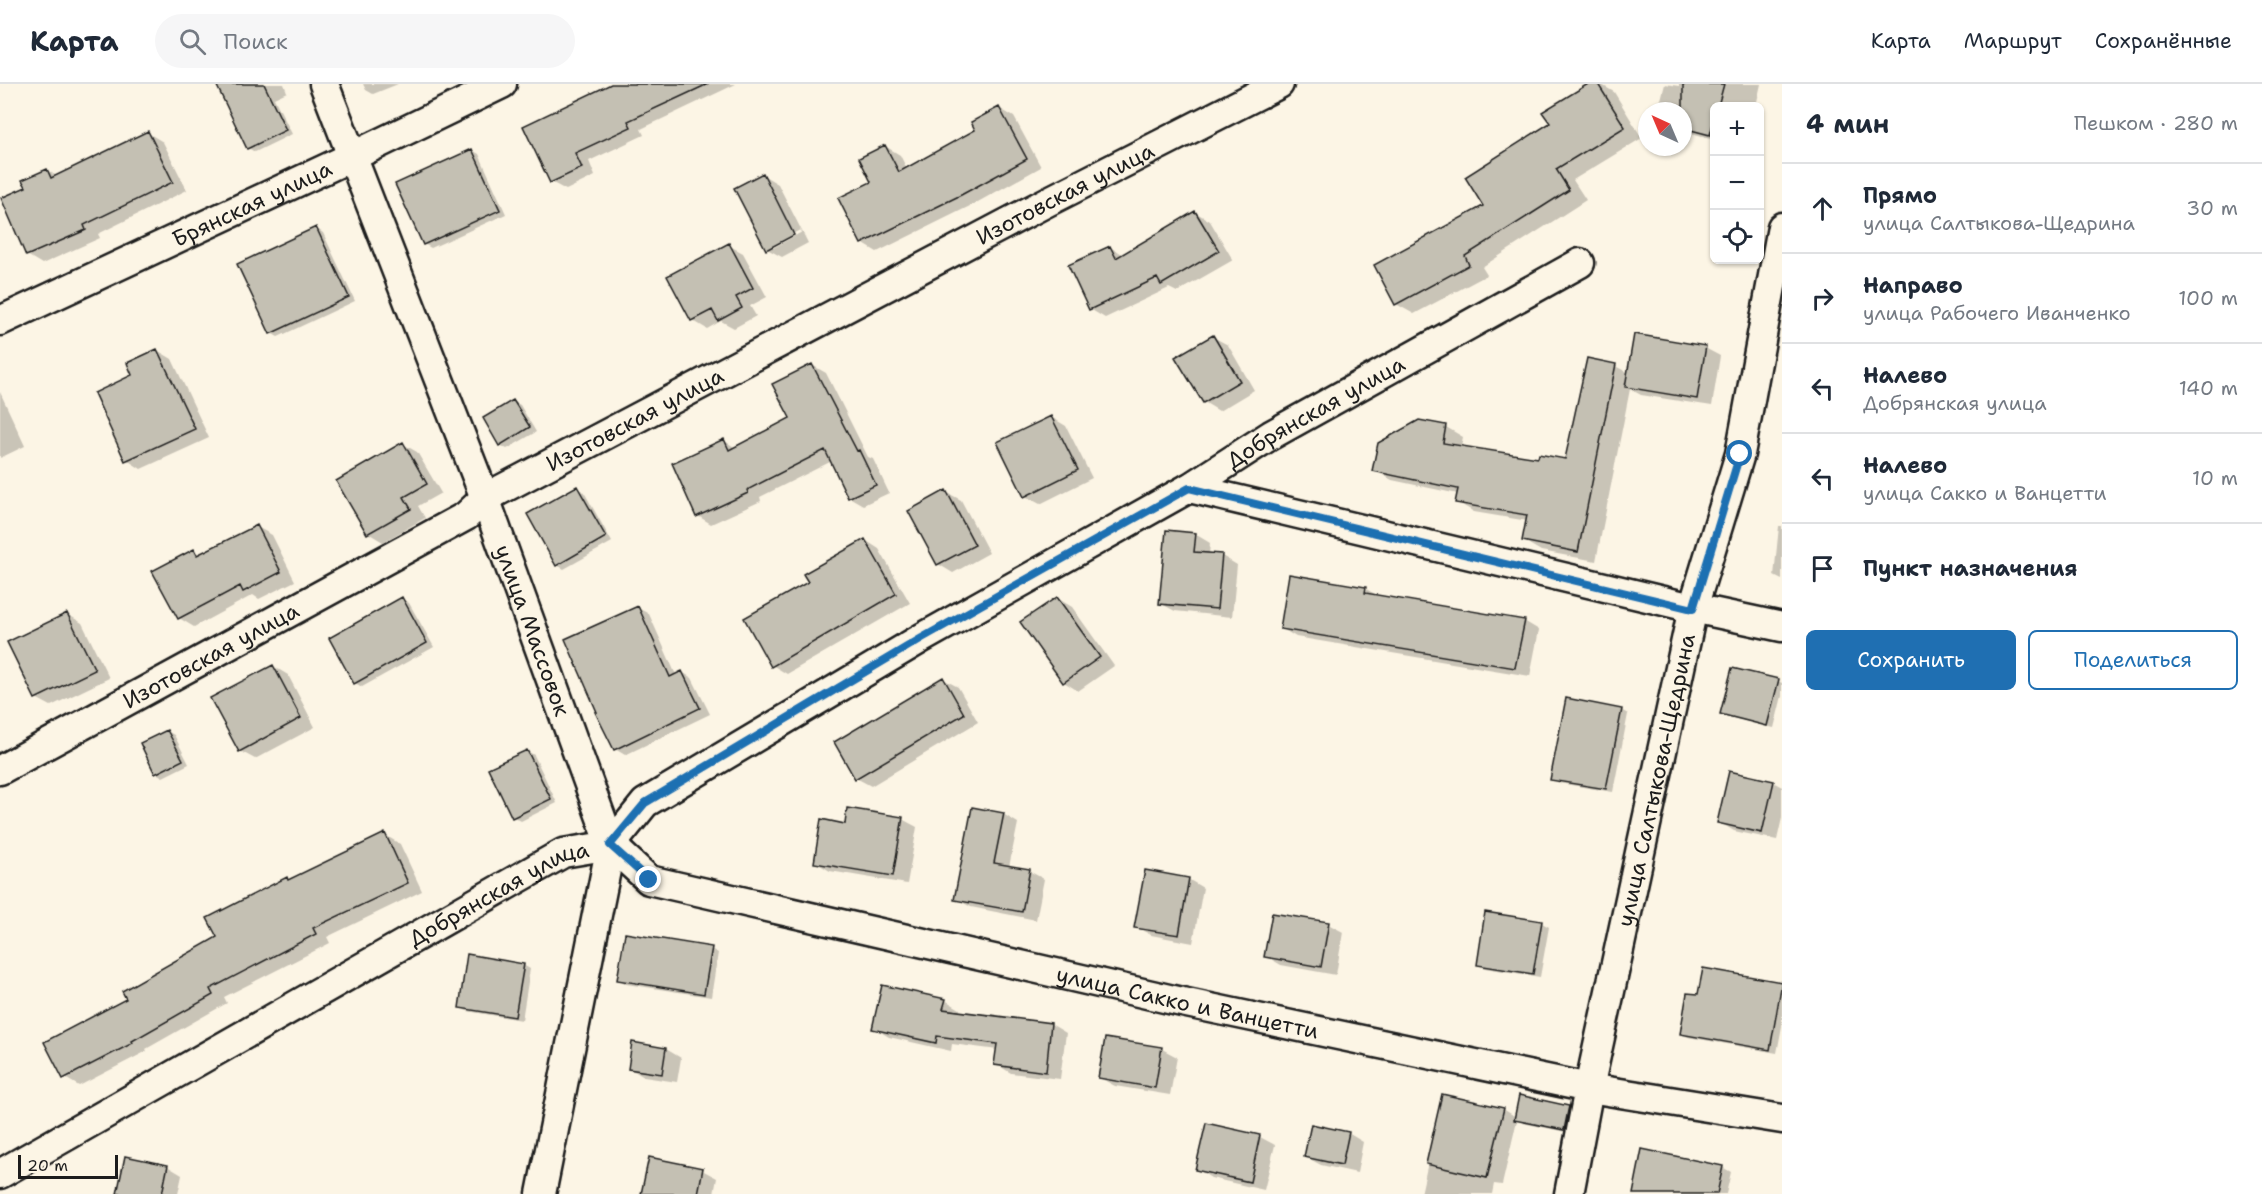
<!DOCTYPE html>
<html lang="ru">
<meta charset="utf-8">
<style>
:root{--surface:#fff;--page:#f6f6f7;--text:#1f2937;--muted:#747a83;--line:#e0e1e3;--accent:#1f6fb2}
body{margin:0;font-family:"Shantell Sans",sans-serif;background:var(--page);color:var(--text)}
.controls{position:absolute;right:18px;top:18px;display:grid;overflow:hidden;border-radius:9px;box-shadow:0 2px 4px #0004}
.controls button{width:54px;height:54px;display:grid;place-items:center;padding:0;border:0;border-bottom:2px solid var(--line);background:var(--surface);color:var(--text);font:30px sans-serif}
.compass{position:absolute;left:1638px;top:18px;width:54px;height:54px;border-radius:50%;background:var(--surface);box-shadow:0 2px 4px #0004;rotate:316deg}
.scale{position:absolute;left:18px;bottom:15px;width:100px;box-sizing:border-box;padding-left:6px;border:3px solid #1c1c1c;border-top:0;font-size:16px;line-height:21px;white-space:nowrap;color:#1c1c1c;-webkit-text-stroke:4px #fcf5e5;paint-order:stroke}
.stop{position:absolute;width:18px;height:18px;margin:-14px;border:4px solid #1f6fb2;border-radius:50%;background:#fff}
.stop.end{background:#1f6fb2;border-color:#fff;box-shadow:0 2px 6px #0008}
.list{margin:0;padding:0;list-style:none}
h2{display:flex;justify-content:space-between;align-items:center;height:78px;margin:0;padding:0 24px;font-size:26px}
h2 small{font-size:20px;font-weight:400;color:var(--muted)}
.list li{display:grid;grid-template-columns:39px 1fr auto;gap:18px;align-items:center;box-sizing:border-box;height:90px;padding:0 24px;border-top:2px solid var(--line)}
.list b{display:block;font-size:22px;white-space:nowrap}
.list p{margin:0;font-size:20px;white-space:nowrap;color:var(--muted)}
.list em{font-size:20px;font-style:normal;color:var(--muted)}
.actions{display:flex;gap:12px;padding:18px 24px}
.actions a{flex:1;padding:14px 0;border:2px solid var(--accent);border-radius:9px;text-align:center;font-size:21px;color:var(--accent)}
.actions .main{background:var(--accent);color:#fff}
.icon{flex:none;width:33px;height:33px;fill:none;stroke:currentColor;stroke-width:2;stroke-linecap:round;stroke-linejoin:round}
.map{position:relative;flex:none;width:1782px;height:1110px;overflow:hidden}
header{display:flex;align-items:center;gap:36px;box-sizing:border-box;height:84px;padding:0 30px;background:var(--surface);border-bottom:2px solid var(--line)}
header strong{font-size:28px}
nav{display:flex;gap:33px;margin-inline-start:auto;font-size:21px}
.search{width:420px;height:54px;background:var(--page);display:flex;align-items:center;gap:15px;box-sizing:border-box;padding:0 21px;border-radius:33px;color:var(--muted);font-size:22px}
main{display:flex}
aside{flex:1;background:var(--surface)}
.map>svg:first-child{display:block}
.shadow{fill:#0003;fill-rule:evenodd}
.building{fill:#c4c0b3;stroke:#1c1c1c;stroke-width:1.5}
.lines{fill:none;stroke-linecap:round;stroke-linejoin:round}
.street-casing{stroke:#1c1c1c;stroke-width:33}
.street{stroke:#fcf5e5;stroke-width:28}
.route{stroke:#1f6fb2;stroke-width:8}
.labels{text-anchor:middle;stroke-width:4.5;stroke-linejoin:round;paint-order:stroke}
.street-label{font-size:22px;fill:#1c1c1c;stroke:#fcf5e5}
</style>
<header>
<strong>Карта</strong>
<div class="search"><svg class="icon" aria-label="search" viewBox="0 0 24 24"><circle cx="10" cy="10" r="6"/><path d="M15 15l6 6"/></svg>Поиск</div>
<nav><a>Карта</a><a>Маршрут</a><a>Сохранённые</a></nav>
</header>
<main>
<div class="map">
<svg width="1782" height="1110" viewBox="0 0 1782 1110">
<rect width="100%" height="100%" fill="#fcf5e5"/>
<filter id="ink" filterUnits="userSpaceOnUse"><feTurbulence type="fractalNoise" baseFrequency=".0167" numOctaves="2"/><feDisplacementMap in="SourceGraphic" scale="12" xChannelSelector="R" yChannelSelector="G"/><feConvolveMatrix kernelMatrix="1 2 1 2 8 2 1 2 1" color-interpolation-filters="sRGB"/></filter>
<g filter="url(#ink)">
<path class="shadow" d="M223,0H284L287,8L274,14L292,50L255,68L248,64Z
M363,0H398L373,10L366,6Z
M623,0H736L641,45L644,51L589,77L595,92L566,106L551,98Z
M1591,0H1600L1614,8L1642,54L1573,96L1586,116L1482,183L1487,191L1414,230L1396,220L1485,123L1552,40Z
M1665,0L1679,2V0H1761L1756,22H1714V56L1683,48V27H1658Z
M999,24L1014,33L1041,83L976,119L877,168L862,159L873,99L885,62L900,71L907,85L977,47Z
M148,49L163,58L187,106L98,150L100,154L42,180L27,171V104L47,86L58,93Z
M472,66L479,70L506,130L431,164L424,160Z
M763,91L778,100L808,159L782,173L767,165ZM800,146L802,148L773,164V160Z
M1195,128L1210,137L1233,176L1177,208L1169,204L1105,234L1090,225L1110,163L1123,171Z
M316,144L323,149L355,217L278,253L271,249Z
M728,161L743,169L767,213L750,222L756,232L734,244L721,237L707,245L692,236Z
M1213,253L1228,261L1254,306L1219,327L1204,318Z
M1705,264L1720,272L1712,322L1641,311L1630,305L1596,477L1541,467L1524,457L1528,437L1474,428L1457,418L1458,410L1392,396L1374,386L1446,343L1463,353L1461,363L1539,376L1566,377L1615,282L1629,289Z
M157,266L172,275L209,354L141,385L127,376L134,292Z
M812,281L826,289L868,373L873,375L889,409L863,421L849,413L832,377L760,413L761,417L711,440L698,432L723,356L736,364L792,335Z
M0,308L25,362L0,374Z
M513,317L520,321L536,348L507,365L500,361Z
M1051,333L1066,342L1092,394L1040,420L1025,412Z
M403,360L417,368L441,409L418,422L425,434L383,458L368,449L338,397Z
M577,404L584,408L612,458L564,485L557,481Z
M946,408L961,416L989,469L953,489L938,480Z
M1779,442H1782V496L1774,492Z
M257,443L272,451L295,497L259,515L253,511L194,543L179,534L194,467L201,471Z
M1195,450L1210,459L1209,471L1222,472L1237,481L1232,533L1175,527L1160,519Z
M865,456L879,465L910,519L787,590L772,581L810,499Z
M1290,492L1366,505L1382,514L1524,537L1539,546L1530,592L1296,553L1281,544Z
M1057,514L1072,523L1114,582L1078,607L1064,598Z
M402,515L409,519L434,563L362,603L355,599Z
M638,524L649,530L676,591L682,588L692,594L710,630L625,671L615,665Z
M67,530L82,539L109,594L51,622L36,614Z
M273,582L288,591L315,643L255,675L240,667Z
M943,595L958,603L978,638L871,702L856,694Z
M1778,597L1782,599V612L1774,644L1728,633L1721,629Z
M1621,626L1628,630L1613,708L1559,699L1552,695Z
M167,647L174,651L189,680L163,693L156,689Z
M527,667L534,671L557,719L521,737L514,733Z
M1773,698L1782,703V734L1777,756L1734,747L1719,738Z
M1003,730L1018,739L1009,783L1029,787L1044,795L1036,836L971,823L956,815Z
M902,735L917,743L907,800L830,787L815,778L846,741Z
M385,751L400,760L422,807L327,853L330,859L224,913L227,919L146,965L147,967L79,1002L65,994L128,915L219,854L287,795L290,796Z
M1188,795L1203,804L1193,859L1151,851L1136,843Z
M1542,839L1549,843L1540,893L1485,884L1478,880Z
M1328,840L1343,848L1336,891L1281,881L1266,872Z
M711,865L718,869L711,913L626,900L619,895Z
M523,881L530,885L522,936L467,927L460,923Z
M1704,885L1782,900V942L1777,969L1688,953L1681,949L1699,912Z
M945,916L960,925L959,929L1051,940L1066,949L1060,995L1011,989L996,980L998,966L952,960L951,967L889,953L874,944Z
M1106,956L1162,965L1177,973L1170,1011L1115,1002L1100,994Z
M634,960L666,965L681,974L677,998L644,993L629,984Z
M1443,1011L1503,1025L1516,1033L1568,1023L1575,1027L1571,1049L1523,1039L1517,1036L1502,1101L1494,1100L1492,1110H1421Z
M1207,1041L1260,1053L1275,1061L1264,1106L1211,1094L1197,1085Z
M1348,1049L1363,1058L1357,1089L1321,1081L1306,1073Z
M167,1082L182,1091L178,1110H118Z
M1722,1083L1731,1088L1726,1110H1634Z
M702,1086L717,1094L714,1110H643Z"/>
<path class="building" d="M216,0H264L286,46L247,65Z
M611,0H708L628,37L631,43L575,69L582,84L550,99L523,42Z
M1588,0H1598L1625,43L1556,85L1569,106L1465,172L1469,181L1395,221L1374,181L1483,122L1465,93L1550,39L1542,28Z
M1683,0H1724L1718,22H1714V36L1710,51L1683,44Z
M999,23L1027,75L961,111L861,160L838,114L871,98L859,74L885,61L899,88L975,46L971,38Z
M148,47L173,98L84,141L86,146L26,172L1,114L26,103L22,96L47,85L51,94Z
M472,65L500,126L423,161L395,100Z
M763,89L794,151L766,166L734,104Z
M1195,127L1219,167L1161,201L1157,194L1089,226L1068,181L1110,162L1116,174Z
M316,143L349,213L270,250L237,180Z
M729,159L753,204L736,213L742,224L718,237L712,226L691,237L667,192Z
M1634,250L1706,262L1697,315L1625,303Z
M1213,251L1240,297L1203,319L1175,273Z
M157,265L195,345L125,377L94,309L132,291L127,279Z
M1587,274L1616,280L1578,468L1522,457L1527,431L1455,419L1458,405L1372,387L1378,359L1419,336L1446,341L1443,359L1538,374L1539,370L1565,375Z
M812,280L857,367L859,366L876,401L848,414L825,366L747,406L748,409L696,433L672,379L724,355L729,366L790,334L772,300Z
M513,316L530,343L499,362L483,334Z
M1051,332L1078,386L1024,413L997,358Z
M403,358L427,400L404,413L411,425L367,450L336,397Z
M577,402L606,453L556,482L527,430Z
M946,406L975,461L937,481L908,427Z
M257,441L281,488L243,508L240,502L178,535L152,487L194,465L197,471Z
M1166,446L1196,449L1194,468L1222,470L1217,525L1159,520Z
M865,455L896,510L771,583L744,534L808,498L803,490Z
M1289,490L1366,503L1365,509L1525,536L1515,584L1280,545Z
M402,513L427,559L354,600L329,554Z
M1057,513L1100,573L1063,599L1020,538Z
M638,522L670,593L682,587L700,624L614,666L595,628H597L565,555Z
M67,529L95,586L35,615L7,558Z
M273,581L301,634L239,668L210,614Z
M1732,584L1779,595L1767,642L1720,630Z
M943,593L964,630L855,695L834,658Z
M1566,614L1622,625L1606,705L1550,696Z
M167,646L183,676L155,690L140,659Z
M527,666L551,715L512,734L488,684Z
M1729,687L1774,697L1762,749L1717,739Z
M972,723L1004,729L994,779L1030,785L1022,828L954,816Z
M847,724L903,733L893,792L814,779L821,735L845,740Z
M385,749L408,799L313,844L316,850L210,905L213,911L132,957L133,959L63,995L44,958L126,915L122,907L217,853L207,834L287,793L288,796Z
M1145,786L1189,794L1179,851L1134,844Z
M1485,828L1542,837L1533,890L1477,881Z
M1272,829L1329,838L1321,883L1264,873Z
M625,849L712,863L704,910L617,896Z
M467,870L524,880L515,933L459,924Z
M1703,884L1782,898L1770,966L1680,950L1687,909L1698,910Z
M882,901L946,915L943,925L1051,939L1046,988L994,981L997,960L937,952L936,959L872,945Z
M1105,954L1162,963L1155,1004L1098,994Z
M632,958L666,964L662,990L628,985Z
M1442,1010L1504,1024L1487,1094L1426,1080Z
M1519,1011L1569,1022L1564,1046L1514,1036Z
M1206,1039L1260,1051L1250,1098L1195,1086Z
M1311,1040L1349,1048L1342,1081L1304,1073Z
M1642,1065L1723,1082L1717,1110H1633Z
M125,1072L168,1081L162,1110H117Z
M649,1073L703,1084L698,1110H641Z"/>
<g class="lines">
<g class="street-casing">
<g id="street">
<path id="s1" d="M324,0L485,414L611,761L541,1110"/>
<path id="s2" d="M0,237L353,72L502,0"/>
<path d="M1189,404L1693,524L1782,543"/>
<path id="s3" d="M0,686L466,432L485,414L1047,118L1279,0"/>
<path id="s4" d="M611,761L649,796L1182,918L1589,1004L1782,1035"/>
<path id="s5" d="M0,1090L563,769L611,761L645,719L922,554L1189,404L1271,351L1580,179"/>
<path id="s6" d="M1569,1110L1589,1004L1693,524L1740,370L1782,143"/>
</g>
</g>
<use href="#street" class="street"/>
</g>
</g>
<g class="lines" filter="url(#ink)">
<path class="route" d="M649,796L610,761L645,719L922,554L1189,404L1693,525L1740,370"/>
</g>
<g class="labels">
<g class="street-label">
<text dy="8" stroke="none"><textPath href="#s3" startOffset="1212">Изотовская улица</textPath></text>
<text dy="8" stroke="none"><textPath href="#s2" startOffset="278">Брянская улица</textPath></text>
<text dy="8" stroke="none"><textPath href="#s5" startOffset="1527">Добрянская улица</textPath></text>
<text dy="8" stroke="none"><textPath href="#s3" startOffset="726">Изотовская улица</textPath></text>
<text dy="8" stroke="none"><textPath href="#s1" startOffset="585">улица Массовок</textPath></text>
<text dy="8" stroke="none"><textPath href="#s3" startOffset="240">Изотовская улица</textPath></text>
<text dy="8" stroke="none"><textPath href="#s6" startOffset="423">улица Салтыкова-Щедрина</textPath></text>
<text dy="8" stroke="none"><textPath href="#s5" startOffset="573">Добрянская улица</textPath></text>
<text dy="8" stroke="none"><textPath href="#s4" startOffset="604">улица Сакко и Ванцетти</textPath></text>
</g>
</g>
</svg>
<div class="controls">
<button>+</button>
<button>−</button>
<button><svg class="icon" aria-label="locate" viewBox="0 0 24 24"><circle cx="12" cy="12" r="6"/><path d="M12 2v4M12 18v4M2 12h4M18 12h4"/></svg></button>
</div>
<svg class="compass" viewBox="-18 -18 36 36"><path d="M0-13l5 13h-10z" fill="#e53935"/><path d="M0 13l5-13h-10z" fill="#747a83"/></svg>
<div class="scale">20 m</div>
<div class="stop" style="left:1740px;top:370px"></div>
<div class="stop end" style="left:649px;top:796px"></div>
</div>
<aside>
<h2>4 мин<small>Пешком · 280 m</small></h2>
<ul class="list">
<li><svg class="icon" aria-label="ahead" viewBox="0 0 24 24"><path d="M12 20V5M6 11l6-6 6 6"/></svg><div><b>Прямо</b><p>улица Салтыкова-Щедрина</p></div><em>30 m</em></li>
<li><svg class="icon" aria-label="right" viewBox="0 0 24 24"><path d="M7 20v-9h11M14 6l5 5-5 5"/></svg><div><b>Направо</b><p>улица Рабочего Иванченко</p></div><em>100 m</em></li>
<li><svg class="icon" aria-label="left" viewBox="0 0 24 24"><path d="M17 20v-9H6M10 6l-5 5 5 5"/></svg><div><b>Налево</b><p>Добрянская улица</p></div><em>140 m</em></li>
<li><svg class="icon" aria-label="left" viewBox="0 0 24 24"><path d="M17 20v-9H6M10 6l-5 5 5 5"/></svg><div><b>Налево</b><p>улица Сакко и Ванцетти</p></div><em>10 m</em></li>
<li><svg class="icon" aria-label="arrive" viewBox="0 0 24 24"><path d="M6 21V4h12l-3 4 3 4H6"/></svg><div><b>Пункт назначения</b></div></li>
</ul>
<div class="actions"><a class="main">Сохранить</a><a>Поделиться</a></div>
</aside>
</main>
